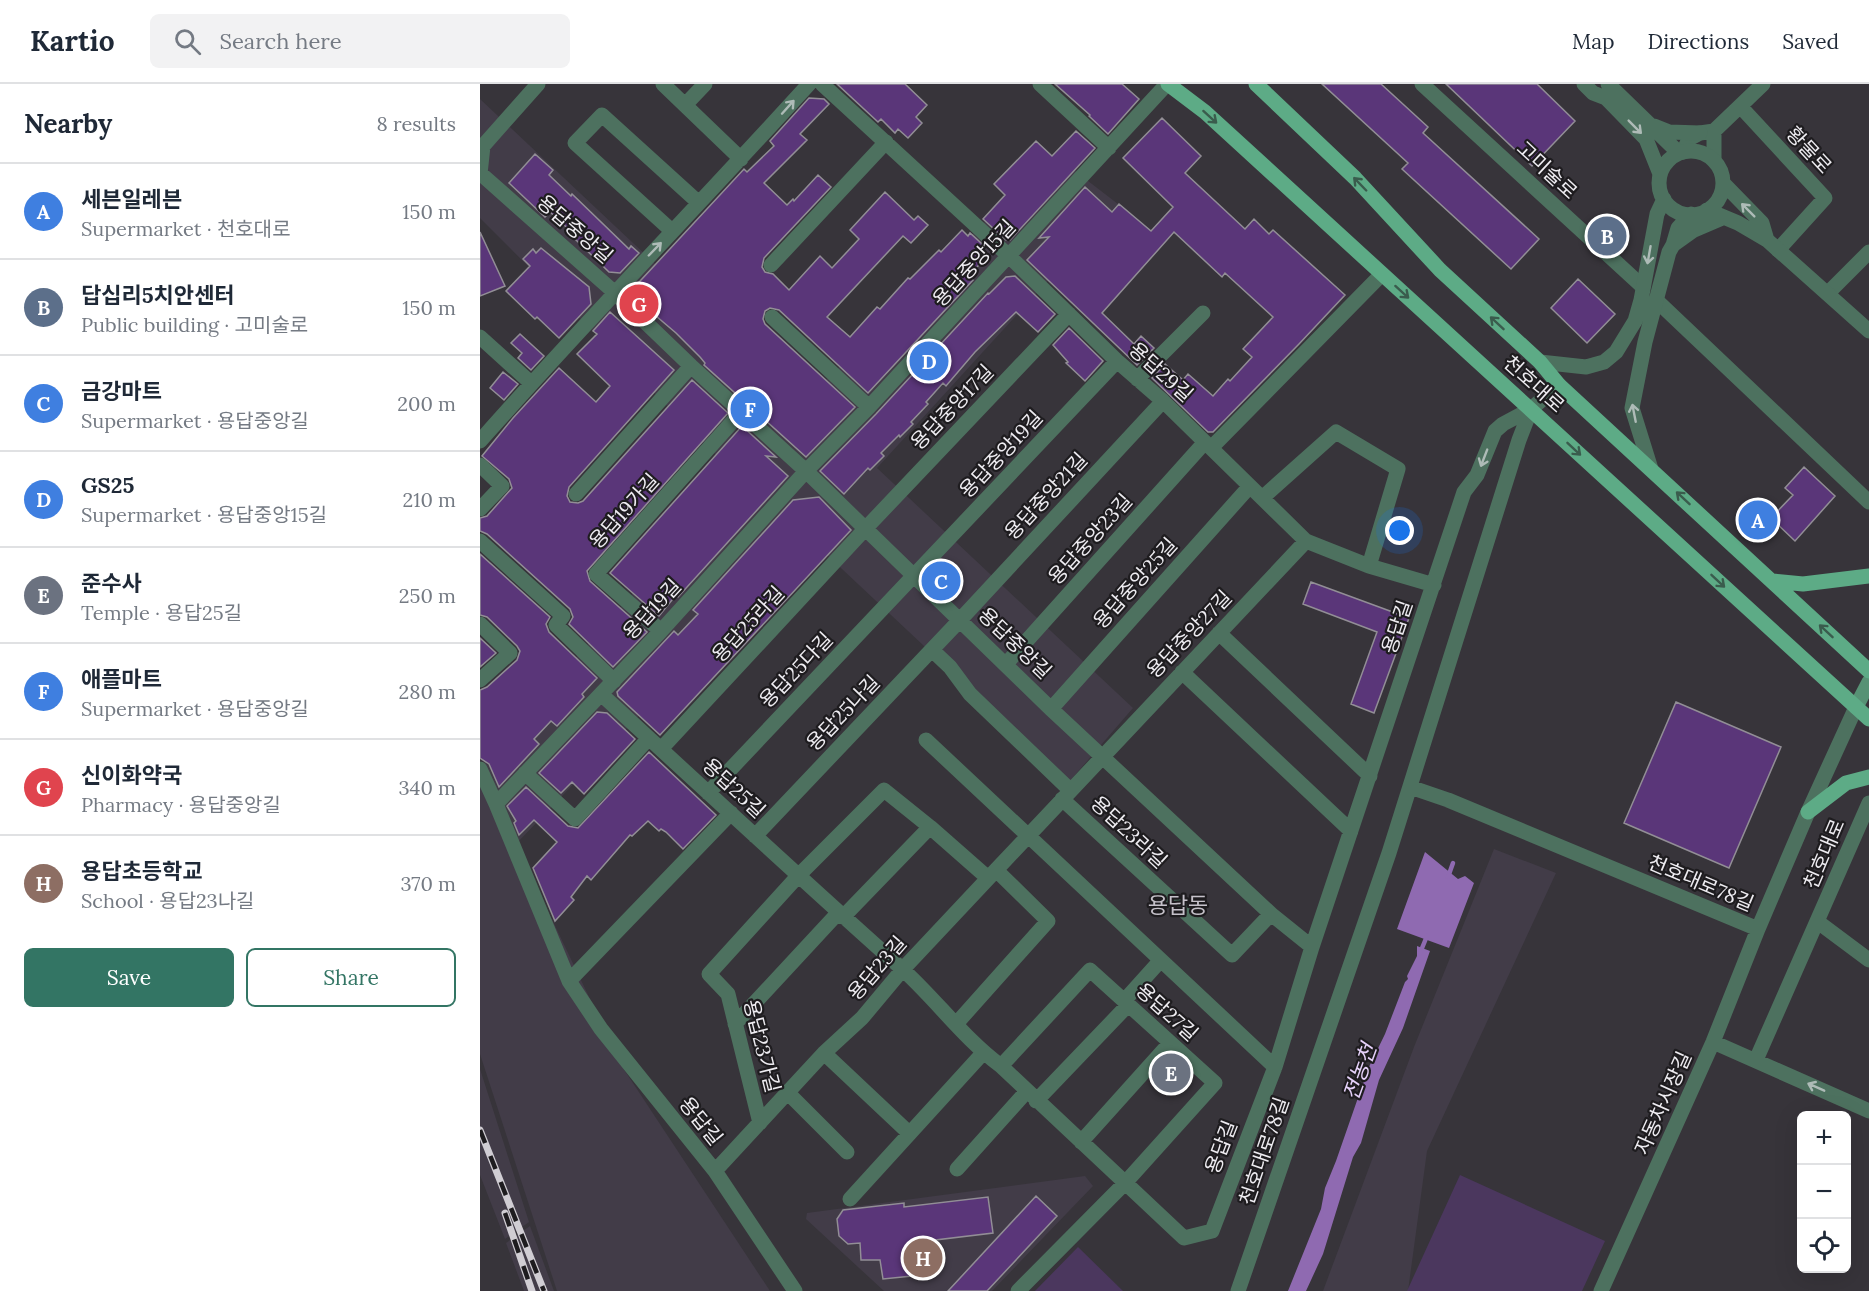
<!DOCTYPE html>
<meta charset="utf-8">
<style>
:root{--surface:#fff;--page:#f2f2f3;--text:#1f2937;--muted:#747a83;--line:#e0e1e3;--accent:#337564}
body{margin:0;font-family:Lora,"Noto Sans KR",serif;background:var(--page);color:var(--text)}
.controls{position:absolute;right:18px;bottom:18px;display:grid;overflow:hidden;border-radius:9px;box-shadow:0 6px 24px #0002}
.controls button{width:54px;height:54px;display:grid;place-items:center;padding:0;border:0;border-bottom:2px solid var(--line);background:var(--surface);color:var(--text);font:30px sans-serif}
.you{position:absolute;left:920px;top:447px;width:21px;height:21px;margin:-15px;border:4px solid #fff;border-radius:50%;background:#1a73e8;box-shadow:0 0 0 9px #1a73e833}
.badge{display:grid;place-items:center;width:39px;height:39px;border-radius:50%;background:var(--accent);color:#fff;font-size:20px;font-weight:700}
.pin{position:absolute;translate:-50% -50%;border:3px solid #fff;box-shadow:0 2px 6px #0006}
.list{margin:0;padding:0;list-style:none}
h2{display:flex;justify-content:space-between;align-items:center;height:78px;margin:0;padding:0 24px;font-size:26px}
h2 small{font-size:20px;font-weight:400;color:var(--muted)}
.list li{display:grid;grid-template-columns:39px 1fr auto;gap:18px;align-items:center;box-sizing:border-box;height:96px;padding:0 24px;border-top:2px solid var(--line)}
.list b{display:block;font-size:22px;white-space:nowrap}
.list p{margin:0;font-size:20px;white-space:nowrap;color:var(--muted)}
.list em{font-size:20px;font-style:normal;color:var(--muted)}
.actions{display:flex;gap:12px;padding:18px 24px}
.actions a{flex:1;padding:14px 0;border:2px solid var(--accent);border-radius:9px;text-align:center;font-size:21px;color:var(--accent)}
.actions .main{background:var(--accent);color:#fff}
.icon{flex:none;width:33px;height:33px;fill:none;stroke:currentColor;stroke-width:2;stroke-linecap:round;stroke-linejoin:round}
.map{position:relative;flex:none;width:1389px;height:1207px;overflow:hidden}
header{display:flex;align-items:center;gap:36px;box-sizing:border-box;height:84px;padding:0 30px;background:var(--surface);border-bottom:2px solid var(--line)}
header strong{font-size:28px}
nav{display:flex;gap:33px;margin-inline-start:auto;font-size:21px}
.search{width:420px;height:54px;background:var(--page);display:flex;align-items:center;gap:15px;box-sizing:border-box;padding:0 21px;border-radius:9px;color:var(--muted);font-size:22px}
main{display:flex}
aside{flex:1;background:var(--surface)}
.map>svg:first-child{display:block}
.built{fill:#423c48}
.green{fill:#4b375e}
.water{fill:#8f6ab1}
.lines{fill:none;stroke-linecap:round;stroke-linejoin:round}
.stream{stroke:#8f6ab1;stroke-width:4.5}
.building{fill:#5a3679;stroke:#928e96;stroke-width:1.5}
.minor{stroke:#4d715f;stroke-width:15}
.tertiary{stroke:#4d715f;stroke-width:15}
.secondary{stroke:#579275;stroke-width:15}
.primary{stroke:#5dab86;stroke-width:15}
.rail-casing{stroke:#d0cdd3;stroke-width:7}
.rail{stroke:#1e1c1f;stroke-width:4.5;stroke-dasharray:14;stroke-linecap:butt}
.oneway{stroke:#aebbb7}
.oneway2{stroke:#3a5c4d}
.labels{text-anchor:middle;stroke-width:4.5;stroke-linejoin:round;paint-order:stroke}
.street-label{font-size:20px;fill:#eeecf1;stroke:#1e1c1f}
.water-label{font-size:21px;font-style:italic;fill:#e6d2fa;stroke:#1e1c1f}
.quarter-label{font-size:22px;fill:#c5c1c9;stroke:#1e1c1f}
</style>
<header>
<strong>Kartio</strong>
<div class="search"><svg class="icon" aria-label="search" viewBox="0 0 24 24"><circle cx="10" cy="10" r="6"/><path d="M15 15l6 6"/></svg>Search here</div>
<nav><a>Map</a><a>Directions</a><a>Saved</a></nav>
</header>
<main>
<aside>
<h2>Nearby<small>8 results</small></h2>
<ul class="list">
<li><span class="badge" style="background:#3f7fe0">A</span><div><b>세븐일레븐</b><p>Supermarket · 천호대로</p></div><em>150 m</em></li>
<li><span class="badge" style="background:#5c6f8a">B</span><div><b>답십리5치안센터</b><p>Public building · 고미술로</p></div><em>150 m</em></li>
<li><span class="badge" style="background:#3f7fe0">C</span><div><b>금강마트</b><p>Supermarket · 용답중앙길</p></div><em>200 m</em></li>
<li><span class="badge" style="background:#3f7fe0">D</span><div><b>GS25</b><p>Supermarket · 용답중앙15길</p></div><em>210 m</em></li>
<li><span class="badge" style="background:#6b7280">E</span><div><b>준수사</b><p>Temple · 용답25길</p></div><em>250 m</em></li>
<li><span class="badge" style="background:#3f7fe0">F</span><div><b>애플마트</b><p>Supermarket · 용답중앙길</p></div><em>280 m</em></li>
<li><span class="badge" style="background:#e0444e">G</span><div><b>신이화약국</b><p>Pharmacy · 용답중앙길</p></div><em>340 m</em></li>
<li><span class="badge" style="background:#8d6e63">H</span><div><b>용답초등학교</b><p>School · 용답23나길</p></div><em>370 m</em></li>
</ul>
<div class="actions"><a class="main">Save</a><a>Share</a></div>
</aside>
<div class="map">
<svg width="1389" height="1207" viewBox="0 0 1389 1207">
<rect width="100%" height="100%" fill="#37343a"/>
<path class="built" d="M0,15L323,319L573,70L638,120L397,384L653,624L589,698L329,454L37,759L4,677L257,392L0,134Z
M0,695L45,779L143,984L290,1207H77L0,970Z
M1014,765L1076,789L947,1067L928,1207H843L934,963Z
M0,985L49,1138L25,1155L0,1091Z
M605,1092L613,1102L512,1207H404L326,1135L327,1129Z
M50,1142L74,1207H44L26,1159Z"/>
<path class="green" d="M980,1091L1125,1157L1102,1207H927Z
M598,1163L643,1207H555Z"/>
<path class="water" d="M945,768L978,795L985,792L994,799L969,864L917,845Z
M937,862L950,867L923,944L899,996L881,1059L873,1073L843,1170L826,1207H808L841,1125L845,1104L856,1077L888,985L905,950L925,898L928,895L927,892L937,872Z"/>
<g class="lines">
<path class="stream" d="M968,793L973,779
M940,869L947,852"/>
</g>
<path class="building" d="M357,0H425L447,21L436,33L442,39L428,54L418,45L415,49L401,35L398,38Z
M575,0H642L659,15L628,50L609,32L610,31Z
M842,0H901L948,43L943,49L1059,155L1031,185L922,85L928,79Z
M966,0H1057L1095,37L1052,82Z
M329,14L344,15L349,20L320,50L327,56L284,99L307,121L313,115L314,117L338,91L351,103L284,174L282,183L285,188L293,190L309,206L340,172L352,184L379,155L370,146L405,108L434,136L438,132L448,141L431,159L423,152L347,233L370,253L397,223L400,225L428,194L430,195L459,166L461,168L482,146L488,152L490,149L502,160L505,175L488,192L493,196L388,309L299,226L290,224L285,227L283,235L285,240L375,323L326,373L224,281L225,279L220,273L196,249L149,209L264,85L267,88L294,62L290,57Z
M682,34L721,72L705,89L765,145L774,135L789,150L793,146L865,211L819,260L733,348H728L672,294L685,280L703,296L708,290L733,312L748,295L750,297L772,273L763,265L793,233L745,189L742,193L694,148L622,229L654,260L661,252L674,264L657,281L547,176L569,153L559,154L605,103L632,128L639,120L671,147L693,123L643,74Z
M596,47L615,64L530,156H526L503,135L525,111L514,100L556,57L572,72Z
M55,70L73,86L69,91L91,112L92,110L149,165L151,162L159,169L140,189L129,188L95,155L97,153L70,128L65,133L29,99Z
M0,148L25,202L0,212Z
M61,164L109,203L111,220L79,254L57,233L55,235L26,207L50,182L43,175L53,165L56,169Z
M535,192L575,230L558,248L536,228L495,268L466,302L463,299L446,318L448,320L431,338L433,340L420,353L419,351L401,369L404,372L390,386L388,384L364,410L340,387L396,330L508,209L509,210L526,193Z
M1098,195L1135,230L1107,259L1071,224Z
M130,228L194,286L89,403L87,412L90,418L98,419L103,417L212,296L248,329L107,487L110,497L167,548L133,583L89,540L93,533L90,525L7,450L0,447V434L7,432L32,404L29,395L2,372L33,334L79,284L116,318L130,302L97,270L117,250L113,247Z
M589,244L623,277L605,297L586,279L588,278L573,261Z
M40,250L64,272L51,286L38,274L42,269L31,259Z
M23,288L38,300L24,316L10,304Z
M262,342L296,373L286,372L308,392L198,513L196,511L179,532L130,489Z
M1324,383L1355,412L1315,457L1291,434L1313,411L1305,404Z
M339,413L371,446L180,651L138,612L137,608L194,547L198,551L218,530L213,526L313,416Z
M0,470L70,533L66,540L69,548L117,594L102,610L104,613L77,642L71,637L54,655L59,660L19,703L9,680L0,674V606L7,603L37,576L40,567L37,562L7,533L0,531Z
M831,498L929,534L894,629L871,620L897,548L823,520Z
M0,554L16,569L0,583Z
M1196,618L1301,663L1249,784L1144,739Z
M117,628L127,629L155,655L104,710L92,698L81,709L59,689Z
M169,668L236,731L203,765L186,748L181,745L179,747L168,737L152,752L150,751L111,796L107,792L91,813L94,816L75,837L53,784L77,758L54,736L39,751L34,739L36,737L27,722L46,703L88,742L98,744Z
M690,974L711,992L695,1008L675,990Z
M556,1112L577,1132L507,1207H468Z
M508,1113L513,1149L439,1158L442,1191L403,1195L400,1176H381L380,1159L368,1160L359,1152L357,1135L363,1126L424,1119V1123Z"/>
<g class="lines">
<path class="minor" d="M183,0L261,75
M342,0L529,172L637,277L683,317L826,457L889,482L954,501
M560,0L629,64
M942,0L1163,203
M205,21L225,0
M1260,22L1345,114L1298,166
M1203,68L1209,55L1220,49L1234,47L1283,0
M1234,76V47
M0,89L134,208L211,282L326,387L571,625L791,830L832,863
M0,90L3,62L58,0
M192,147L95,59L122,31L219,119
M291,181L406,58
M1348,209L1389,168
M1176,216L1389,418
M292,233L389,323
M0,253L51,299
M657,295L723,229
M0,357C107,236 220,120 329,0
M731,364L902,190
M0,381L22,402L0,425
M96,410L211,282
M782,414L856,348L918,385L889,482
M0,457L83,532L76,541L134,597
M0,540L30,569L0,596
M181,547L116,490L262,327
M739,549L890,692
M452,566L470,583L490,610L590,706
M526,580L725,358
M702,588L871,747
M121,610C221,702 320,794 420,883C456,915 483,954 521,982L704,1154L732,1147L795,983L832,863L984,408L997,391L1015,347L1023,340L1051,325
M571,625L770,402
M446,656L795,983
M181,665L386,444L589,230
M0,685L16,720L89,897L121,945L235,1087L315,1207
M45,689L95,735L169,654
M930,703L968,716L1278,845L1328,728L1376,623
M228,709L637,277
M582,715L752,871L791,830
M16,720L181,547L326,387L389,323L687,0
M275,752L480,536L683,317
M363,833L450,743
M1338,838L1389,876
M89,897L251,729
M644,917L680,877
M255,940L358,829
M476,940L568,837L516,786
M1233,958L1389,1027
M344,969L429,1049
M1276,976L1389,719
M521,982L610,886L735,999L645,1099L538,1207
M308,1009L367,1068
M556,1017L648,921
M280,1039L248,910L229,890L318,792L404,706L450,743L508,794
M601,1058L690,959
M477,1085L547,1007
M235,1087L344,969L382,934L423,885L516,786L826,457
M370,1115L503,969
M758,1207L909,769L1039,356L1051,325L1079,301
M1121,1207L1233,958L1278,845"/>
<path class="tertiary" d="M1104,0L1113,9L1126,14L1166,55L1180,90
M1128,0L1199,69
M1174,42L1189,48L1220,49
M1179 99a32 32 0 1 1 64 0a32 32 0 1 1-64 0Z
M1243,99L1282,139L1287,156
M1227,126L1258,139L1287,156L1389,247
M1193,161L1214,146L1242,134
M1060,278L1106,283L1124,278L1136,268L1155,237L1161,216L1177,130L1184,115
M1171,385L1152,324L1165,258L1189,168L1193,161L1198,144L1211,130"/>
<path class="secondary" d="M1376,623L1389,598"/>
<path class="primary" d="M688,0L725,28L1389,635
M776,0L875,94L960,186L1060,278L1079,301L1389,587
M1293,497L1323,500L1389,492
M1328,728L1366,699L1389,693"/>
<g class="rail-casing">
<path id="rail" d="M0,1046L64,1207
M25,1129L52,1207"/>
</g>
<use href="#rail" class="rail"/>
</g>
<defs><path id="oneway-shaft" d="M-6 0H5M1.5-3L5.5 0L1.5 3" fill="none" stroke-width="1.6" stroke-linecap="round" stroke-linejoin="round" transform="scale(1.5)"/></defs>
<g class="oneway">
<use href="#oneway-shaft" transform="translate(308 23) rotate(-48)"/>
<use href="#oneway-shaft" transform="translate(1155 43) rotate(45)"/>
<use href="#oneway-shaft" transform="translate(1268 126) rotate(-135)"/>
<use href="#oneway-shaft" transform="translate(175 165) rotate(-46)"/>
<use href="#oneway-shaft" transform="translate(1169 171) rotate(100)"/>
<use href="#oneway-shaft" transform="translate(1154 329) rotate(-101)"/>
<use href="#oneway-shaft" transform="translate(1004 374) rotate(111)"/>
<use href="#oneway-shaft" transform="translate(1336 1003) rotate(-156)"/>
</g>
<g class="oneway2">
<use href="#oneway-shaft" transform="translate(730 33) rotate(42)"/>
<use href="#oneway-shaft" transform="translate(880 100) rotate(-134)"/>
<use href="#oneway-shaft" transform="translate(922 208) rotate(42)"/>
<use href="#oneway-shaft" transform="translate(1017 239) rotate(-137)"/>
<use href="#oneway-shaft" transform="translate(1094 365) rotate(43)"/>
<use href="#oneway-shaft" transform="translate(1203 414) rotate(-137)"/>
<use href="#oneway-shaft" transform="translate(1238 497) rotate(43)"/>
<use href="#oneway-shaft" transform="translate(1346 547) rotate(-137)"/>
</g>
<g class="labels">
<g class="street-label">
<text transform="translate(1329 66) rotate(47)" y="7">황물로</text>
<text transform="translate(1067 86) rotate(43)" y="7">고미술로</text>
<text transform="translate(95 145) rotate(41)" y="7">용답중앙길</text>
<text transform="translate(494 179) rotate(-47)" y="7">용답중앙15길</text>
<text transform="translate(681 288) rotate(42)" y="7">용답29길</text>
<text transform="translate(1054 300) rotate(42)" y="7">천호대로</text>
<text transform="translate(472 323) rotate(-46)" y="7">용답중앙17길</text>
<text transform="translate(521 370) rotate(-47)" y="7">용답중앙19길</text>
<text transform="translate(566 412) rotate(-47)" y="7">용답중앙21길</text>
<text transform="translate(144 427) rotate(-48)" y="7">용답19가길</text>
<text transform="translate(610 455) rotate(-48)" y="7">용답중앙23길</text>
<text transform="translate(655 499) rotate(-48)" y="7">용답중앙25길</text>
<text transform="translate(172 525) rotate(-47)" y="7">용답19길</text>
<text transform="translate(268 540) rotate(-47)" y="7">용답25라길</text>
<text transform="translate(917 543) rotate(-71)" y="7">용답길</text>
<text transform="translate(709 550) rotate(-46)" y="7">용답중앙27길</text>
<text transform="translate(535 559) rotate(44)" y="7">용답중앙길</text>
<text transform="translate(316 586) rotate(-46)" y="7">용답25다길</text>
<text transform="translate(363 629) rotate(-46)" y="7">용답25나길</text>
<text transform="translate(254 704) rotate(43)" y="7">용답25길</text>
<text transform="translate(649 748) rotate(43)" y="7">용답23라길</text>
<text transform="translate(1344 770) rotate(-67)" y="7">천호대로</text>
<text transform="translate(1221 799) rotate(23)" y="7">천호대로78길</text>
<text transform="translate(397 884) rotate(-49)" y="7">용답23길</text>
<text transform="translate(687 928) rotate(42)" y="7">용답27길</text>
<text transform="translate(282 962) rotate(76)" y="7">용답23가길</text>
<text transform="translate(1183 1019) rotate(-66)" y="7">자동차시장길</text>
<text transform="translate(221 1037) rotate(51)" y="7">용답길</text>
<text transform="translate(741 1063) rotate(-69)" y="7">용답길</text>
<text transform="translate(784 1067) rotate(-71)" y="7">천호대로78길</text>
</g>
<g class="water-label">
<text transform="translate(880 988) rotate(-70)" y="7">전농천</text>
</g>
<g class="quarter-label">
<text x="698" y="829">용답동</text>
</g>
</g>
</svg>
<div class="controls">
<button>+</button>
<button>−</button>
<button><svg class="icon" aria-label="locate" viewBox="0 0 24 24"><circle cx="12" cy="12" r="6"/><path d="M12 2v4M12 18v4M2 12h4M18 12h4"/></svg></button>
</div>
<div class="you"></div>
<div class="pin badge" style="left:1278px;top:436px;background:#3f7fe0">A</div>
<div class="pin badge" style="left:1127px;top:152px;background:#5c6f8a">B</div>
<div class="pin badge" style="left:461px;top:497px;background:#3f7fe0">C</div>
<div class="pin badge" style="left:449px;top:277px;background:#3f7fe0">D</div>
<div class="pin badge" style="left:691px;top:989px;background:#6b7280">E</div>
<div class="pin badge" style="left:270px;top:325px;background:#3f7fe0">F</div>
<div class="pin badge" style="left:159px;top:220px;background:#e0444e">G</div>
<div class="pin badge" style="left:443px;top:1174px;background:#8d6e63">H</div>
</div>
</main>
